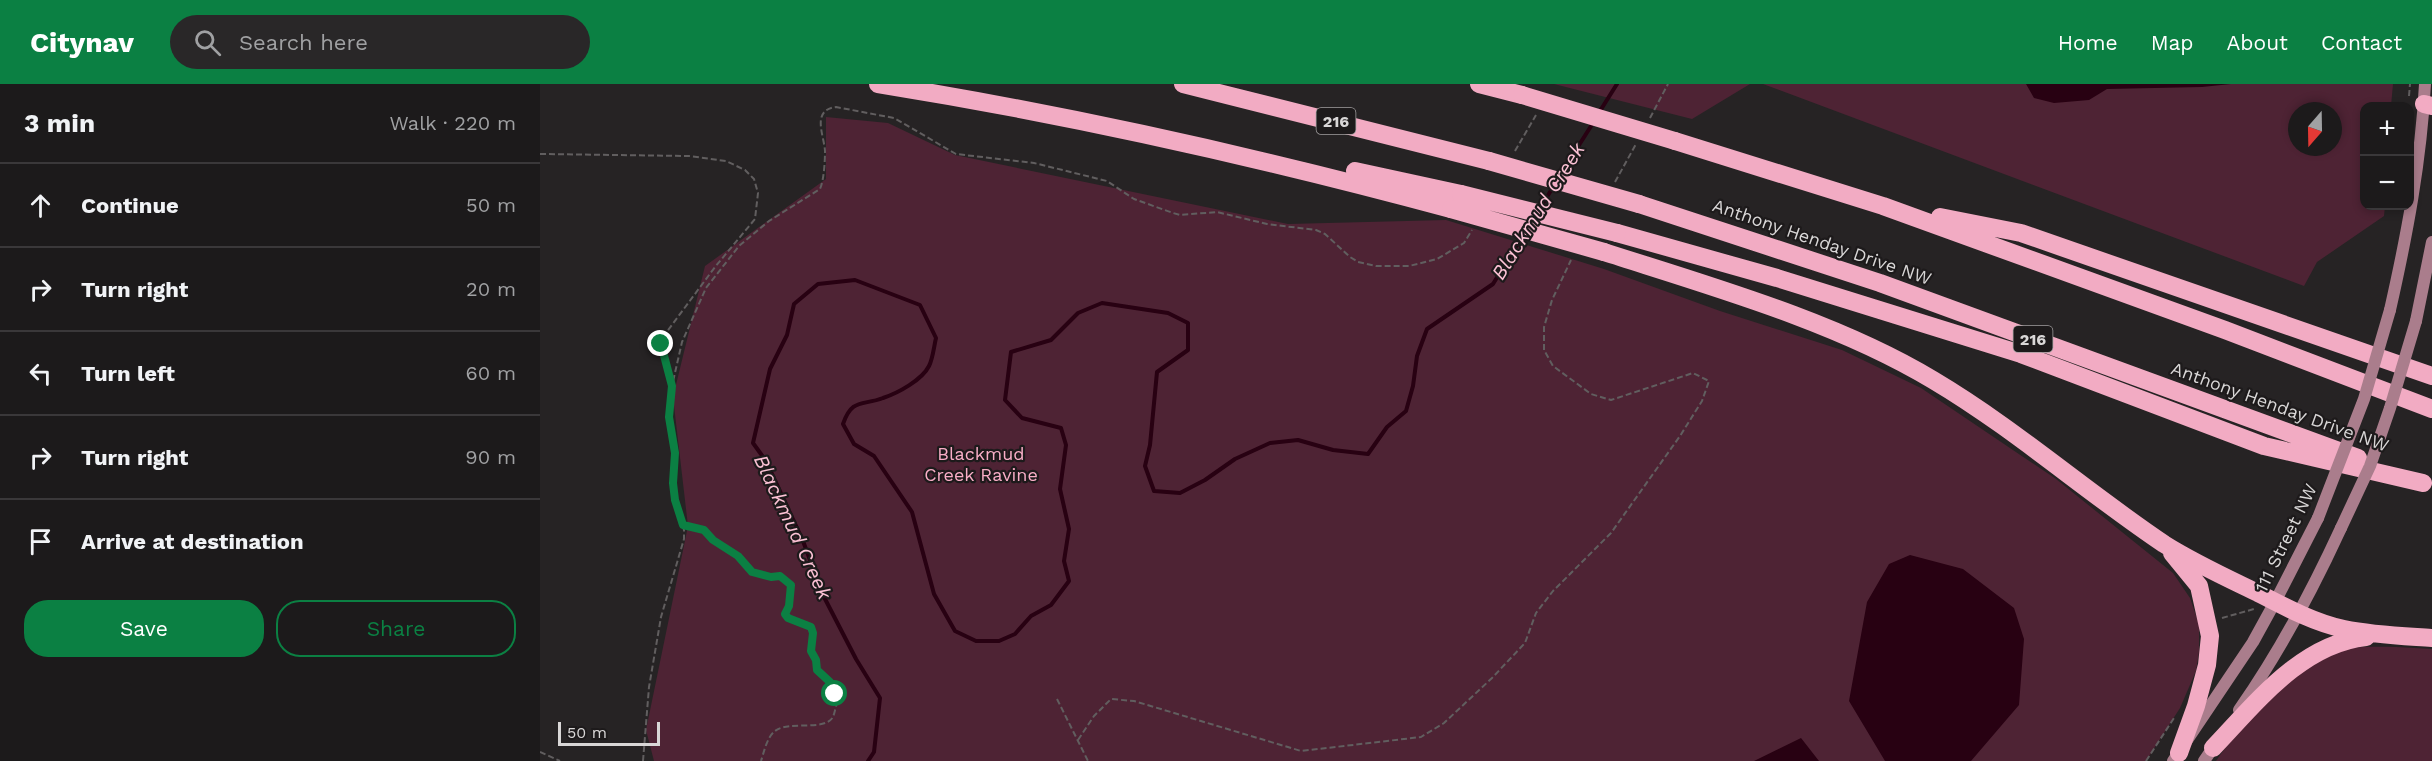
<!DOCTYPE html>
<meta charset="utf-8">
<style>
:root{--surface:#1c1a1b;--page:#292728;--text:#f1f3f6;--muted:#a0a1a3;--line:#3a383a;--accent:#0b8043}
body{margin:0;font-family:"Work Sans",sans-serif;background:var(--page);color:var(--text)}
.controls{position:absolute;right:18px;top:18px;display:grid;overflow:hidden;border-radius:12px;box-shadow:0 3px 9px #0003}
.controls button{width:54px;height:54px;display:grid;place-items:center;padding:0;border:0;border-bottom:2px solid var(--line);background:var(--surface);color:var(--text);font:30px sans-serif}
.compass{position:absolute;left:1748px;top:18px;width:54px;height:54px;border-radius:50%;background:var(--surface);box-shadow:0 3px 9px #0003;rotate:200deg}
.scale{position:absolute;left:18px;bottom:15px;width:102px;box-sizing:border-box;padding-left:6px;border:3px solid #d9d7d7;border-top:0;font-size:16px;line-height:21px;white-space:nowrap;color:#d9d7d7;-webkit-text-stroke:4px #1d1a1b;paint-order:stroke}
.stop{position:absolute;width:18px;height:18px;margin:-14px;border:4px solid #0b8043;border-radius:50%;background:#fff}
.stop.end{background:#0b8043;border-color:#fff;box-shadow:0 2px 6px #0008}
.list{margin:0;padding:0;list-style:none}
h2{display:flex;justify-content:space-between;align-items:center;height:78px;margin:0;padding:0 24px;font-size:26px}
h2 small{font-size:20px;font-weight:400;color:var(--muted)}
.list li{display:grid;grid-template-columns:39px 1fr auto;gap:18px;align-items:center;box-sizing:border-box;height:84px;padding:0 24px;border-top:2px solid var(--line)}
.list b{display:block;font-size:22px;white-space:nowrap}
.list em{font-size:20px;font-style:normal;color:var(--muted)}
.actions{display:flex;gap:12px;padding:18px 24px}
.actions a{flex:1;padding:14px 0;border:2px solid var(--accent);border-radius:24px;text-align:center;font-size:21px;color:var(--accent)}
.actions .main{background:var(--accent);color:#fff}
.icon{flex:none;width:33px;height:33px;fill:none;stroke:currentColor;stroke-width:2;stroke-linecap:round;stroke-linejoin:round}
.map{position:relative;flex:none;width:1892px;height:677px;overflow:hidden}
header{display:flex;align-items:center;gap:36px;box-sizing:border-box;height:84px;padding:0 30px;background:var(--accent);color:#fff}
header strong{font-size:28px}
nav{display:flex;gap:33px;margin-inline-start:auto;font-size:21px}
.search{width:420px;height:54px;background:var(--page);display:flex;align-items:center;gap:15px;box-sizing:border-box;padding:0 21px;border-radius:33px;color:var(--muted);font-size:22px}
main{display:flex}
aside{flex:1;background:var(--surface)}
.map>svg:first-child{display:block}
.green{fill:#4e2334;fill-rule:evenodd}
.water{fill:#280112}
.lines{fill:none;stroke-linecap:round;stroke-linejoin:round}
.stream{stroke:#280112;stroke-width:4}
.path{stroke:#615e5f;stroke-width:2;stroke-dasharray:6 3;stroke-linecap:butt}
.secondary{stroke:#aa7d8c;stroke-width:12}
.highway{stroke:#f2abc3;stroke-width:18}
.secondary-bridge{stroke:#aa7d8c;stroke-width:12}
.highway-bridge{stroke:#f2abc3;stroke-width:18}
.route{stroke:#0b8043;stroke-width:8}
.labels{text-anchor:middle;stroke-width:4.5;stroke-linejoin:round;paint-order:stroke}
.shield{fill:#1d1a1b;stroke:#a19e9f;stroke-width:1.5}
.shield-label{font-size:16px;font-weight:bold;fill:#d9d7d7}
.street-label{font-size:18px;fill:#d9d7d7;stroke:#1d1a1b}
.park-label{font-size:18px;fill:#f9aec7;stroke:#1d1a1b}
.water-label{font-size:20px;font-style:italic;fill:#fcc2d5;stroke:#1d1a1b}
</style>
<header>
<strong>Citynav</strong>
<div class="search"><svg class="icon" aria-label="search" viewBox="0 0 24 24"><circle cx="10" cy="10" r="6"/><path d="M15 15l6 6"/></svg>Search here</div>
<nav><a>Home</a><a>Map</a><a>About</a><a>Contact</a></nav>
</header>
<main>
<aside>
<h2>3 min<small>Walk · 220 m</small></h2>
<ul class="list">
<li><svg class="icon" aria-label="ahead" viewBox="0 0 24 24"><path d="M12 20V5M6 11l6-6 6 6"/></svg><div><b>Continue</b></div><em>50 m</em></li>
<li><svg class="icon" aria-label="right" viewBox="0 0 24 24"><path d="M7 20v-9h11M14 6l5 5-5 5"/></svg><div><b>Turn right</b></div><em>20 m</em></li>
<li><svg class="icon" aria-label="left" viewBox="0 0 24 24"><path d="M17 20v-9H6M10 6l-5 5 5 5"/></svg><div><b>Turn left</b></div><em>60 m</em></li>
<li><svg class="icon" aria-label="right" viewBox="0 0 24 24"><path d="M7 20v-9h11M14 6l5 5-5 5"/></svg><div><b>Turn right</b></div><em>90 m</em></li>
<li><svg class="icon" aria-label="arrive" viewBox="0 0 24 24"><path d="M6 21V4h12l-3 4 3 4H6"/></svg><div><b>Arrive at destination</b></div></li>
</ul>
<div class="actions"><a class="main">Save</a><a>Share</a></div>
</aside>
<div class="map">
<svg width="1892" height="677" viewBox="0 0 1892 677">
<rect width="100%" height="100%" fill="#262324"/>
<path class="green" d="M1014,0H1210L1152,35Z
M1223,0H1853L1851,22H1824V122H1845L1844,132L1777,178L1764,202ZM1757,27H1793V63H1757Z
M286,33L348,39L415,71L748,140L906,136L1064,185L1180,227L1302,266L1381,304L1516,395L1633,489L1650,514L1659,540V568L1656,587L1640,624L1606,677H114L106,646L148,442L133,313L165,182L286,95Z
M1856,563L1892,565V677H1676C1694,649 1755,587 1784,572C1805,561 1833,563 1856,563Z"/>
<path class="water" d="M1486,0H1691L1662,3L1567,5L1549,16L1514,19L1494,14Z
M1370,471L1423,485L1474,524L1484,555L1479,621L1431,677H1345L1309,617L1327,518L1349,480Z
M1261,654L1279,677H1214Z"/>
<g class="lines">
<path class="stream" d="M1060,27L1077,0
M1020,91L1053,39
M1000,124L1015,100
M328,677L334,668L340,614L316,575L283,511L263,457L226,377L213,359L230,285L247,251L254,220L278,200L315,196L380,221L396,254C394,262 393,274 389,282C382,296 358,309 343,314C322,322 312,314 303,340L314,360L334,372L372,428L394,510L415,547L436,557H459L475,550L491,532L511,521L529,497L524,477L529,445L520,405L526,361L521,344L482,334L465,316L471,268L511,256L538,229L562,219L628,229L648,239V266L617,288L610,361L605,382L614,407L640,409L665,396L695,375L730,359L758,356L793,366L828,370L847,343L866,327L873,302L877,272L887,245L953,200L983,151"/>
<path class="path" d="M1869,12L1870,0
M1110,34L1128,0
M975,67L996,31
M0,70L149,72L186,77L205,86L214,95L218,109L215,135L175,183L120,257L132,299
M1075,98L1096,60
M143,441C169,445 161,449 179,461C185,464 191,466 196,470C213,484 212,496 239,492L251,501L249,522L245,530L271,543C274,552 270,559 271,568C272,576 278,576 277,586L290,598L298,615C296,621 295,628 293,633C284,648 249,636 235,647C227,653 224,668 221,677
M1682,534L1714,525
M517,615L548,677
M538,656L554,632L571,615L594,617L761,667L881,653L904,639L952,594L985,559L996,529L1013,507L1071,449L1140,352L1162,317L1169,297L1153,289L1071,316L1051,310L1013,282L1004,266V243L1012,216L1031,176
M0,668L20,677
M103,677L109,603L121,533L144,455V446L135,416L133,399L135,369L129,333L132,302L142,258L166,204L199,162L229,137L280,105C284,96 285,77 285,67C284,51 271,26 296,23L354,34L416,70L494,79L567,97L594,115L633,129L640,131L677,128L727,140L776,146L785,150L810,173L818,178L836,182H869L897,175L924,159L932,146
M1606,677L1634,634"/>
<path class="secondary" d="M1850,226C1867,151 1881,77 1885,0
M1876,237L1892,158
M1699,626C1739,569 1772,507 1801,444
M1633,677L1713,558L1735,518L1778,434
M1664,677L1677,658"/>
<path class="highway" d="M338,0C531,31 722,74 911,125
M643,0L949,77
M939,0L982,11
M1884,20L1892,22
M1135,57L1343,122L1685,246L1892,325
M815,87L921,110
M1099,120L1340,199L1818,374
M1400,133L1481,149L1892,292
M1077,149L1237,194L1481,270L1724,362L1883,399
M1064,168C1170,202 1297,238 1393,296C1474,344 1545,407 1624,460C1654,479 1687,494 1718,509C1745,523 1775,539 1804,545C1833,551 1863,552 1892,554
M1632,469L1659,502L1670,552L1667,581L1656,622L1639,669
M1673,664C1716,619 1761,560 1826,553"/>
<path class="secondary-bridge" d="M1778,434L1824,315L1850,226
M1801,444L1830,382L1850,324L1876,237"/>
<path class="highway-bridge" d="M982,11L1135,57
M949,77L1099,120
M921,110L1077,149
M911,125L1064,168"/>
</g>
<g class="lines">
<path class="route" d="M121,260L132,302L129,333L135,369L133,399L135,416L143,441L164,446L173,456L198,472L212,488L231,493L240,492L251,501L249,522L245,530L248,534L271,543L273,549L271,567L276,576L277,586L290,598L295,610"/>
</g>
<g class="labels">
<g class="shield">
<rect x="776.5" y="24" width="39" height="26" rx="4.5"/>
<rect x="1473.5" y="242" width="39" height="26" rx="4.5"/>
</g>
<g class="shield-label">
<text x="796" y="43">216</text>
<text x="1493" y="261">216</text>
</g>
<g class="street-label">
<text transform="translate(1282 158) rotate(19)" y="6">Anthony Henday Drive NW</text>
<text transform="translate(1740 323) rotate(20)" y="6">Anthony Henday Drive NW</text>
<text transform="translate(1746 454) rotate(-64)" y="6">111 Street NW</text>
</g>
<g class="park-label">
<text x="441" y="376">Blackmud<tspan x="441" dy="21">Creek Ravine</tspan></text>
</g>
<g class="water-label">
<text transform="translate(998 127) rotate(-58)" y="7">Blackmud Creek</text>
<text transform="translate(253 443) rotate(65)" y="7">Blackmud Creek</text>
</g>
</g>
</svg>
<div class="controls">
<button>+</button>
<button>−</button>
</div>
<svg class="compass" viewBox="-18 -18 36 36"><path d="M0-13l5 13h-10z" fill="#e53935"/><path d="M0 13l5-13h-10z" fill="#a0a1a3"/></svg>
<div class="scale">50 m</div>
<div class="stop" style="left:295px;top:610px"></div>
<div class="stop end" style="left:121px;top:260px"></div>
</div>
</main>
